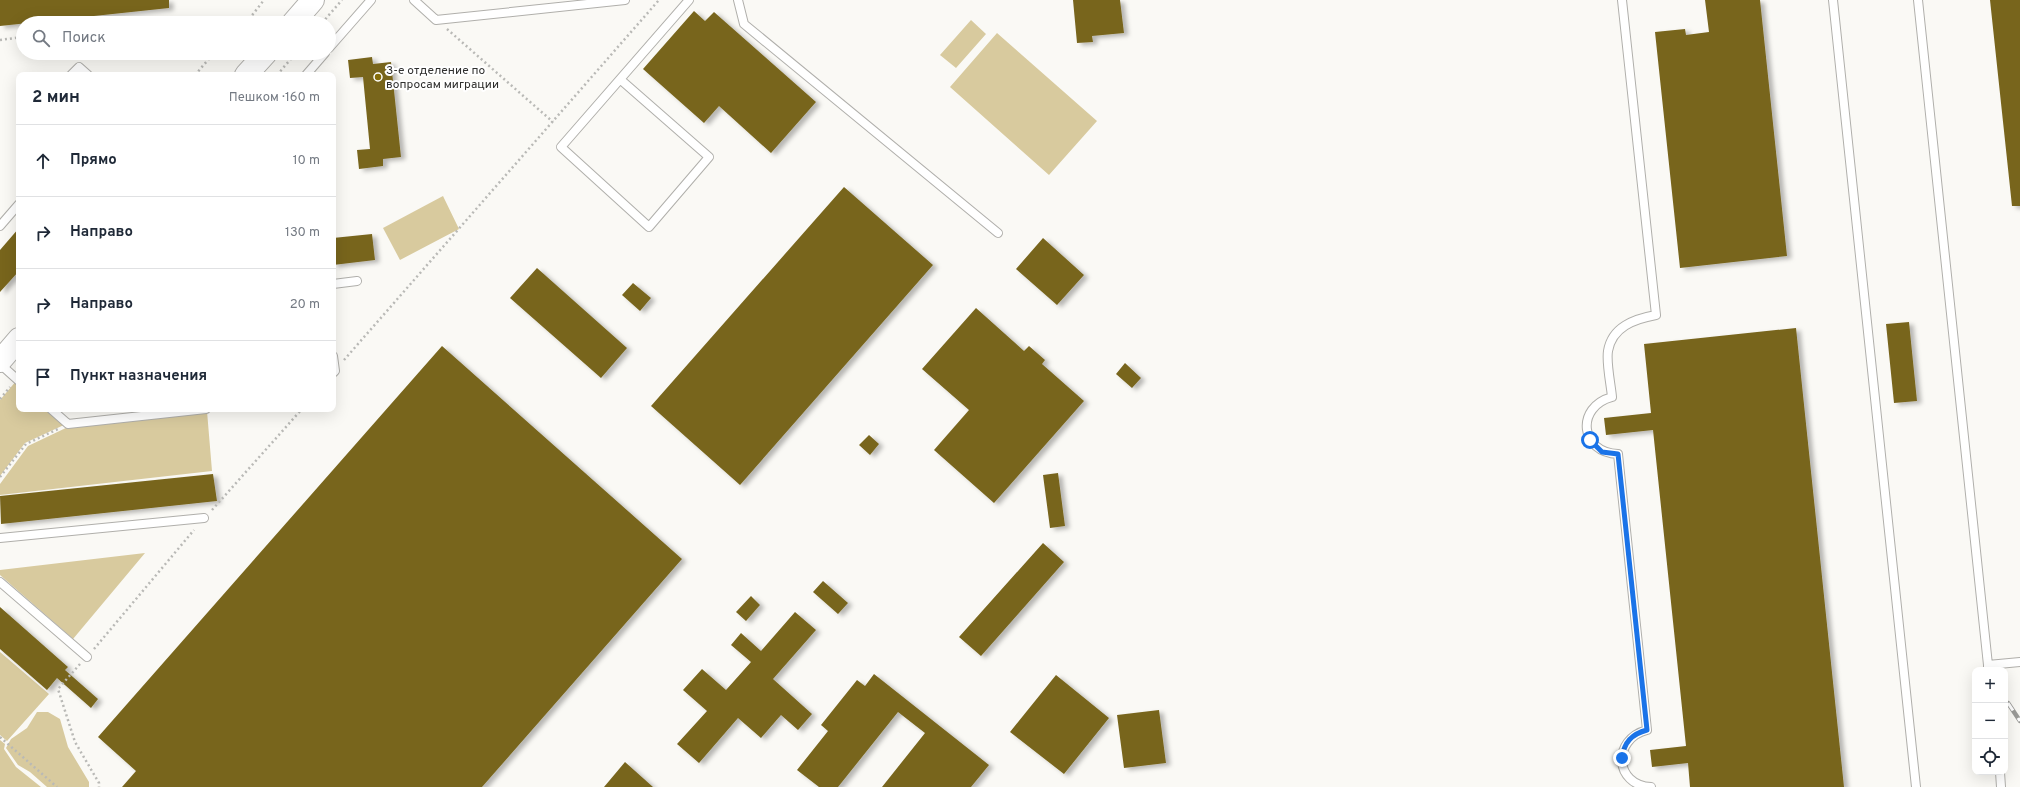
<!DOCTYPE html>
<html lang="ru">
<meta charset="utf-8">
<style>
:root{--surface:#fff;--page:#f6f6f7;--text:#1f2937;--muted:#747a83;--line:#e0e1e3}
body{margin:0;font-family:Overpass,sans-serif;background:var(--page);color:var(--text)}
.controls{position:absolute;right:12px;bottom:12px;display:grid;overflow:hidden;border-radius:8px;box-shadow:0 4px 16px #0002}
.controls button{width:36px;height:36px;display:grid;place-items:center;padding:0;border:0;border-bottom:1px solid var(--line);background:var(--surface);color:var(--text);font:20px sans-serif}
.stop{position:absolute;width:12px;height:12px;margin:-9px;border:3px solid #1a73e8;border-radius:50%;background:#fff}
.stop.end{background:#1a73e8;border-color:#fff;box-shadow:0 1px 4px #0008}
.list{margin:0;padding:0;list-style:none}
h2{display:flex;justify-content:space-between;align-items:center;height:52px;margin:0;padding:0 16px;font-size:17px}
h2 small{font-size:13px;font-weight:400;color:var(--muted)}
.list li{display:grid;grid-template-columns:26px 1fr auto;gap:12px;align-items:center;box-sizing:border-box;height:72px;padding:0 16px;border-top:1px solid var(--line)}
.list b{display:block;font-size:15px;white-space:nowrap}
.list em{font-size:13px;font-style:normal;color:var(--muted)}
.icon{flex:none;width:22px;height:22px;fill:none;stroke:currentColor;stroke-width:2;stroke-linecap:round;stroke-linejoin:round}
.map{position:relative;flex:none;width:2020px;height:787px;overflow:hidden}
.search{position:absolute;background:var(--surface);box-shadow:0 4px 16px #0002;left:16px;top:16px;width:320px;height:44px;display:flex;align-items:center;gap:10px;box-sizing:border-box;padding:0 14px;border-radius:22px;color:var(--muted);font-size:15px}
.panel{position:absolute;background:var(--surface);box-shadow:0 4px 16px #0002;left:16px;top:72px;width:320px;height:340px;border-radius:8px}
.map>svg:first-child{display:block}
.green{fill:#d8ca9e}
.building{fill:#78651e;filter:url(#shadow)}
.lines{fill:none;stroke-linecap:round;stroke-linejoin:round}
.service-casing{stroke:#b0afab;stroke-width:10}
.secondary-casing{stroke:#b0afab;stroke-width:24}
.path{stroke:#b9b9b6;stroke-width:2.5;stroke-dasharray:2 3;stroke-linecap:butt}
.service{stroke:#fff;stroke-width:8}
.secondary{stroke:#fff;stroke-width:22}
.rail-casing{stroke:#9a9a97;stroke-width:4.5}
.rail{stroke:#fff;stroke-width:3;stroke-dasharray:9;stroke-linecap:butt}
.route{stroke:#1a73e8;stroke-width:5}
.poi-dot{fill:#846c09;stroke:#fff;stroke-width:1.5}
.labels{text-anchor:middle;stroke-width:4;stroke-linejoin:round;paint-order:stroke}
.poi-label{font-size:12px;fill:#30302f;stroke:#fff;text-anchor:start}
</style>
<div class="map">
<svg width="2020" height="787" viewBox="0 0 2020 787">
<defs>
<filter id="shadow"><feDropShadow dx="4.5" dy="2.5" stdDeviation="2" flood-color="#0004"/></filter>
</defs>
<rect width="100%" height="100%" fill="#faf9f5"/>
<path class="green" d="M971,20L986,34L956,68L940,55Z
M997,33L1097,121L1049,175L950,87Z
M443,196L459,229L400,260L383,228Z
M17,380L19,382V409H49L66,424L25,443L0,476V400Z
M207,411L212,471L0,495V484L28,446L70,426Z
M145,553L73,639L0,575V570Z
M0,652L49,694L7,741L0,735Z
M37,712H48L60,719L68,747L89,782V787H47L30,772L18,765L6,748L11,739L27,728Z
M0,740L5,744L4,749L16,767L41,787H0Z"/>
<path class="building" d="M0,0H169V8L0,26Z
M1073,0H1120L1124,33L1092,36L1093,42L1077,43Z
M1705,0H1760L1787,256L1680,268L1655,32L1685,29L1686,35L1709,32Z
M1990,0H2020V206H2012Z
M694,11L705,21L714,12L816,102L771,153L719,106L704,123L643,69Z
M372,57L373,64L391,62L401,157L383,159V166L359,169L357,150L370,149L363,77L350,78L348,60Z
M844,187L933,265L740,485L651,406Z
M19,228V271L0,292V250Z
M372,234L375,260L333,265V238Z
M1043,238L1084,275L1057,305L1016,269Z
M537,268L627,348L601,378L510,298Z
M633,283L651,298L640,311L622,295Z
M976,308L1024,351L1029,346L1045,360L1042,364L1084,401L994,503L934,450L969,410L922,369Z
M1909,322L1917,401L1894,403L1886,324Z
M1796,328L1844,787H1690L1688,763L1652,767L1650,750L1686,746L1653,430L1606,435L1604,418L1651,413L1644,344Z
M442,346L682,559L482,787H122L136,771L98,737Z
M1125,363L1141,378L1132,388L1116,374Z
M869,435L879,444L870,455L859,445Z
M1058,473L1065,526L1050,528L1043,475Z
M213,474L217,501L1,524L0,496Z
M1043,543L1064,562L981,656L959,637Z
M823,581L848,603L838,614L813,592Z
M751,596L760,605L746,621L736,612Z
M0,607L68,667L65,670L98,699L91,708L57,678L47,690L0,649Z
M795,612L816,630L773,679L812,714L798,730L781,715L761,738L738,718L699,763L677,744L707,711L683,690L702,669L726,690L751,662L731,645L741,633L761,651Z
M874,674L989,765L971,787H882L925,733L898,712L838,787H819L797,770L828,731L821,725L857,680L865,686Z
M1056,675L1109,718L1064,774L1010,732Z
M1159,710L1166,763L1124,768L1117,715Z
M625,762L653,787H604Z"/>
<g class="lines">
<g class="service-casing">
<path id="service" d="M414,0L436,20L625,0
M738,0L744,24L998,233
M1622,0L1656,315C1634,319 1612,327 1608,351C1606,363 1611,385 1612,397C1575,407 1580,453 1618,454L1647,730C1612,739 1614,785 1651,787
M1833,0L1916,787
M1918,0L1988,665
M329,48L371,0
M71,75L79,67L88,75
M306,75L325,53
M621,80L709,157L649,227L561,147L689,0
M0,226L19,204
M333,284L357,281
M333,356L335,371L333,373
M0,364L19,381
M51,409L68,424L206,409
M0,538L204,518
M0,582L87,657
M1988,670V665L2020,662
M2000,772L2001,787"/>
</g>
<g class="secondary-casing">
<path id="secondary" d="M293,23L313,0
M246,75L266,53
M0,361L19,339"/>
</g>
<path class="path" d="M246,23L264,0
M322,23L342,0
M447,29L553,122
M0,40L23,37
M65,53L72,60
M195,75L214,53
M277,75L296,53
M344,360L659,0
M0,399L10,387
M0,477L26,444L58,429
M212,510L302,409
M94,649L194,530
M80,664L58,689L75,742L99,783V787
M0,737L57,787"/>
<use href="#service" class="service"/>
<use href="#secondary" class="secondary"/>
<g class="rail-casing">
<path id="rail" d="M2008,703L2020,721"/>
</g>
<use href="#rail" class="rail"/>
</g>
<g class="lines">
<path class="route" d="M1590,440L1602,452L1618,454L1647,730C1632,734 1624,742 1622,758"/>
</g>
<circle class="poi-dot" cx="378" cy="77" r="4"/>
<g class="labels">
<g class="poi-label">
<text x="386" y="74">3-е отделение по<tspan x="386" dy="14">вопросам миграции</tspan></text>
</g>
</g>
</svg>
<div class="controls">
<button>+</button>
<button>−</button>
<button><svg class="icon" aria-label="locate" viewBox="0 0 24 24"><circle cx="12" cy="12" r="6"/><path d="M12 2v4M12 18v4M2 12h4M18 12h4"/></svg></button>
</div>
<div class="stop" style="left:1590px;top:440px"></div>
<div class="stop end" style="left:1622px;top:758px"></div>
<div class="search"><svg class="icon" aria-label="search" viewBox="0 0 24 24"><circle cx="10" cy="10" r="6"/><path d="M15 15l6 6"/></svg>Поиск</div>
<section class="panel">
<h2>2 мин<small>Пешком · 160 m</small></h2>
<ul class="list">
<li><svg class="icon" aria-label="ahead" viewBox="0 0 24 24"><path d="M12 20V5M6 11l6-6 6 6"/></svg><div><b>Прямо</b></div><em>10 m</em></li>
<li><svg class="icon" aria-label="right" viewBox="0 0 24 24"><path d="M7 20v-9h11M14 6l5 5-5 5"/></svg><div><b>Направо</b></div><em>130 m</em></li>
<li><svg class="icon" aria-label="right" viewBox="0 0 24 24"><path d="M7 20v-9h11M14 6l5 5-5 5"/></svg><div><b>Направо</b></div><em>20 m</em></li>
<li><svg class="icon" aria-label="arrive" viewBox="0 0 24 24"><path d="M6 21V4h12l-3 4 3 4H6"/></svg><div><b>Пункт назначения</b></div></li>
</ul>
</section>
</div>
